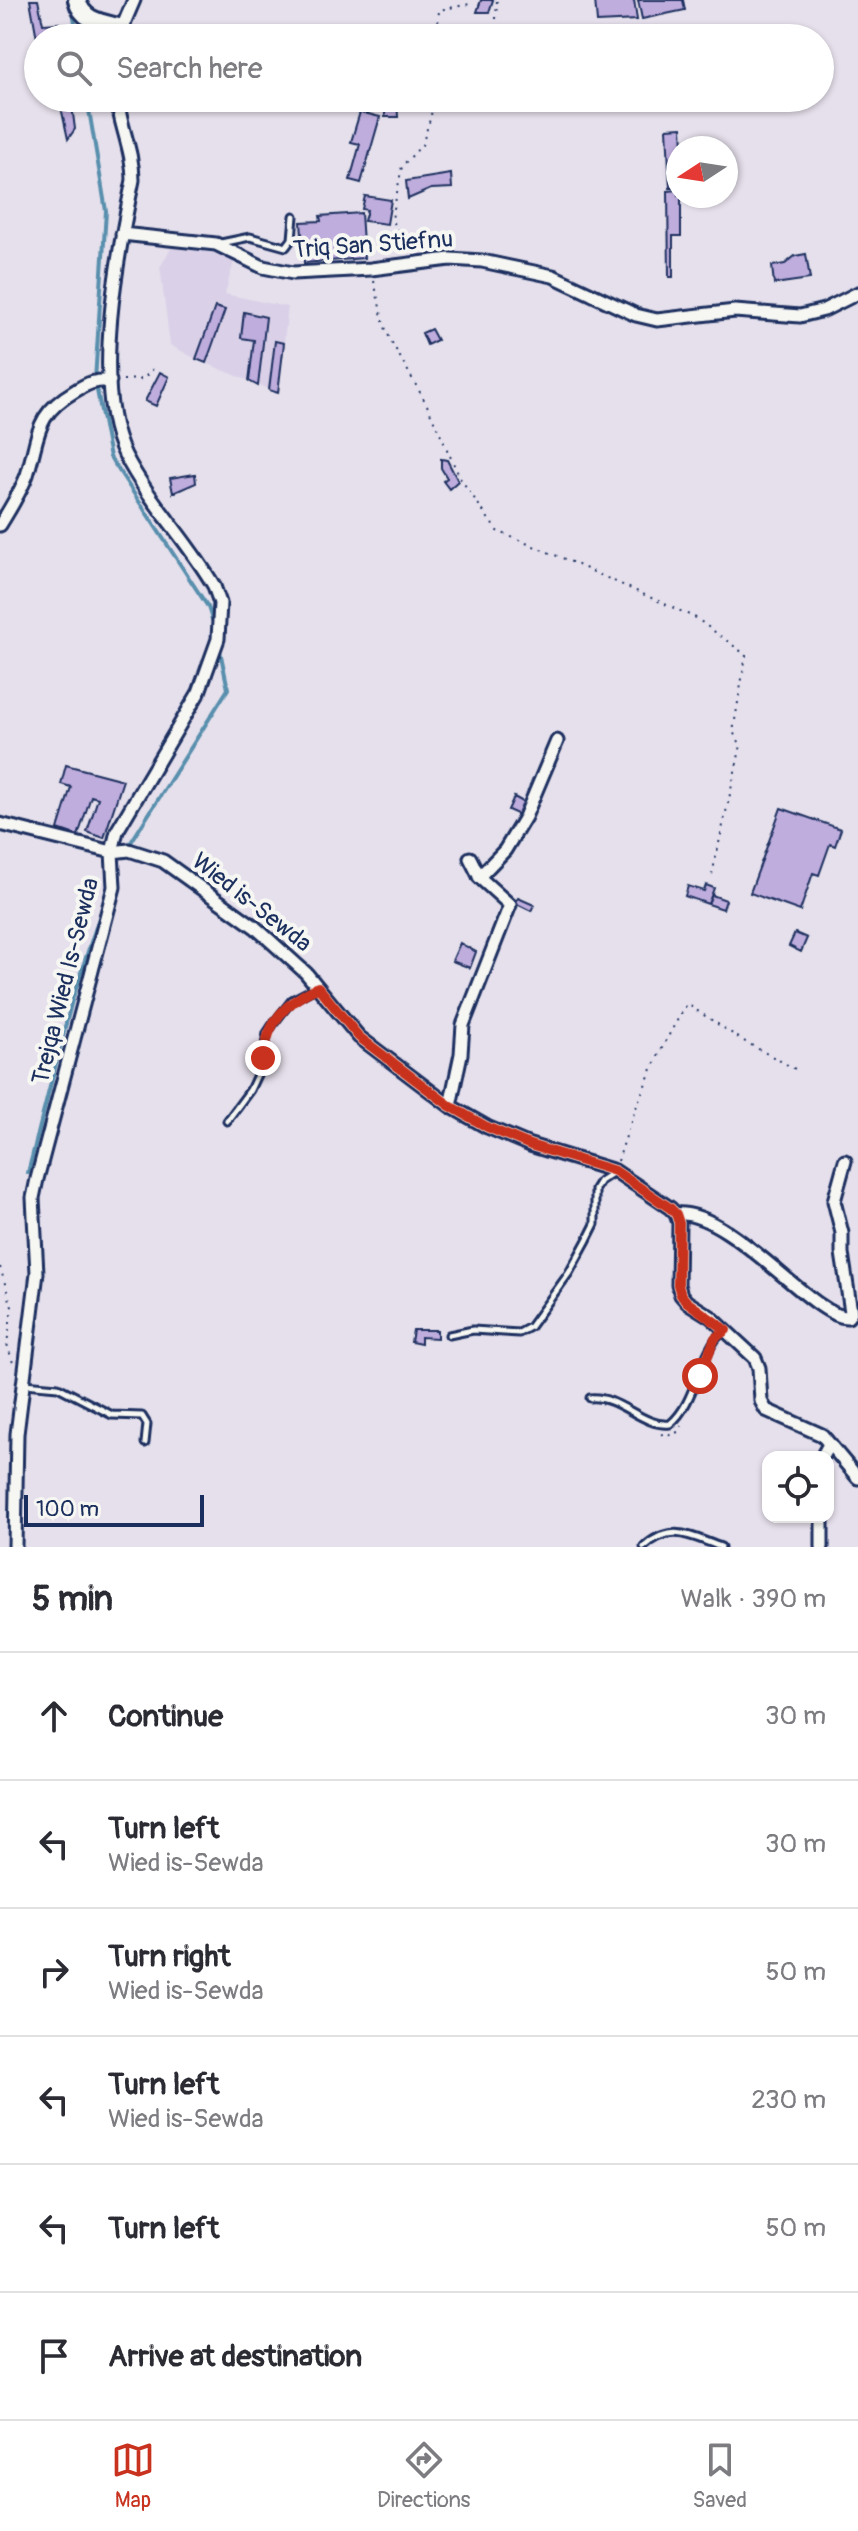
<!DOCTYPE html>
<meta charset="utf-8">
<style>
:root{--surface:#fff;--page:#f7f7f7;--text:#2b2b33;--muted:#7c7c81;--line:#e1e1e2;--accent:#c8321e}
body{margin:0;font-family:Pangolin,sans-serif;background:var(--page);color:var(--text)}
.controls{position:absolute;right:24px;bottom:24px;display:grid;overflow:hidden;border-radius:16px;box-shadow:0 2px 6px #0004}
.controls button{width:72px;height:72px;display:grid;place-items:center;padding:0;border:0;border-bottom:2px solid var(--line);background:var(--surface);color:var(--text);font:40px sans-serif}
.compass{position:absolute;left:666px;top:136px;width:72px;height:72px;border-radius:50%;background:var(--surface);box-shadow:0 2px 6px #0004;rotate:258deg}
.scale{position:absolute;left:24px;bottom:20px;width:180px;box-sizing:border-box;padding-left:8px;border:4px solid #1b2f5e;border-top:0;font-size:22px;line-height:28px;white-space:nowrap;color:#1b2f5e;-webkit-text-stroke:6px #f6f6f2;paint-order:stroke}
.stop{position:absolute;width:24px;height:24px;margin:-18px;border:6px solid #c8321e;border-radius:50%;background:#fff}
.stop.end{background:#c8321e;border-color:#fff;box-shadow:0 2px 8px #0008}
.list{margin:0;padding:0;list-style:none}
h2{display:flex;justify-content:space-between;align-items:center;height:104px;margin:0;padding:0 32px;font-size:34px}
h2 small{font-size:26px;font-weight:400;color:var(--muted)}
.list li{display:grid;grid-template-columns:52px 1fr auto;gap:24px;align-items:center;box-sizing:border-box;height:128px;padding:0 32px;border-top:2px solid var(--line)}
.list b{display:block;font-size:30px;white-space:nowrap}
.list p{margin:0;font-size:26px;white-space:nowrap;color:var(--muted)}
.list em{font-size:26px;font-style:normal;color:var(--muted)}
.icon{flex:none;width:44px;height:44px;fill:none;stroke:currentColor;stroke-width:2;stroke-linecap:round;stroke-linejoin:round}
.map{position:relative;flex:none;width:858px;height:1547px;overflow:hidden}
.search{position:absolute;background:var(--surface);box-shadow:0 2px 6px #0004;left:24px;right:24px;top:24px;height:88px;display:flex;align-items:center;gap:20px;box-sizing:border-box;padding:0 28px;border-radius:44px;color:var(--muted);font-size:30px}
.sheet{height:872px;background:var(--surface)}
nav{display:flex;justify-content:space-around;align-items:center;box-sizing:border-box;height:112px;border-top:2px solid var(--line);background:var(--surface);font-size:22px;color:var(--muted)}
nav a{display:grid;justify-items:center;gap:4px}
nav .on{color:var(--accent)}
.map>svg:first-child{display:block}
.built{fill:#dad1e8}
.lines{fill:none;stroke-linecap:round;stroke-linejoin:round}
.stream{stroke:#598fad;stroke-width:4}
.building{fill:#bfaddd;stroke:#1b2f5e;stroke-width:2}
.lane-casing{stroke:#1b2f5e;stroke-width:11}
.street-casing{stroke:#1b2f5e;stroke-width:17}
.secondary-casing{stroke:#1b2f5e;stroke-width:22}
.path{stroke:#1b2f5e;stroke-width:2;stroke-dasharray:2 6;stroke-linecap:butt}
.lane{stroke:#f6f6f2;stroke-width:5}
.street{stroke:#f6f6f2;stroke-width:11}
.secondary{stroke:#f6f6f2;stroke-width:16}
.route{stroke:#c8321e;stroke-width:10}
.labels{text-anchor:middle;stroke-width:8;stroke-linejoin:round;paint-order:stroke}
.street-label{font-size:24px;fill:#1b2f5e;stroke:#f6f6f2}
</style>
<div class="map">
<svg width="858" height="1547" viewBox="0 0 858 1547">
<rect width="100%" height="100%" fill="#e6e0ec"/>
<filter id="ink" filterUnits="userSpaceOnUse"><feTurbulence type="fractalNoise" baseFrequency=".0125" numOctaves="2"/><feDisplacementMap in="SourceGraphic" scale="16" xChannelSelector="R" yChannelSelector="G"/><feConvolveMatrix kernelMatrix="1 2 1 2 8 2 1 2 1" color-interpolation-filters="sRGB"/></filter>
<g filter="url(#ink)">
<path class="built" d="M200,247L235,258L225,294L288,307L278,393L196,359L170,345L160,267L171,248Z"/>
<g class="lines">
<path class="stream" d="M73,9L77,38
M87,98L106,211L95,380L110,457L208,607L215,629
M128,847L228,689L219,646
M28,1173L72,1000L103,906"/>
</g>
<path class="building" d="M30,0H38L43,24L59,23L61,38H38V44Z
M481,0H493L489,12H477Z
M595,0H634L637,20L597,22Z
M638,0H683L685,10L642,19Z
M368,22H383V38H368Z
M384,22H397V38H385Z
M59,98H71L75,129L68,139Z
M385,98H397L398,117H385Z
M360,112L380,117L361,183L350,180L360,144L351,142Z
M682,127L683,148H678V188H670L667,128Z
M451,174L452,188L431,189L408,199L406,181Z
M678,190V196H681V236H673V277H669L668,191Z
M365,196L391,200L387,224L364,221L367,210L362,209Z
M361,213L364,258L304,263L301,222L321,221L320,216Z
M806,254L810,279L774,284L772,266L785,264L795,256Z
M215,307L225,310L206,363L196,359Z
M244,312L266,317L258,386L249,381L254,340L241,338Z
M431,329L437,340L427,345L422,333Z
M275,341L284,343L278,393L269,390Z
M160,372L169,377L156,406L145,401Z
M441,459L447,460L458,481L449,489L443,481L447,478L441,468Z
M195,474L196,483L173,493L170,478Z
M66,765L123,780L104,838L87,832L98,798L91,796L78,836L58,829L71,787L61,784Z
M514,797L525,803L519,815L508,810Z
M781,808L841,829L835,846L830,844L819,875L813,873L800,911L750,893Z
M706,885L714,888L708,904L685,896L688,886L704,891Z
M712,895L726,900L723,909L708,904Z
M518,898L534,905L531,911L515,903Z
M795,933L807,938L801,952L789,946Z
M460,943L476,952L470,968L452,961Z
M413,1330H437V1338L421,1337V1344L411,1342Z"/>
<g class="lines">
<g class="lane-casing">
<path id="lane" d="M221,243L250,237L286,247L292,239L294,216
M227,1121L250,1090L262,1064L267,1033L271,1027L292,1000L317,987
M449,1335L473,1330L519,1333L530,1327L569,1273L587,1240L595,1224V1189L600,1181L614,1172
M24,1384L58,1387L112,1415L142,1416L147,1424L145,1443
M590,1398C619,1395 642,1427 670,1424C697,1403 699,1350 723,1332
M644,1547C671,1522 692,1537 721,1547"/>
</g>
<g class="street-casing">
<path id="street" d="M121,38L122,28L134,0
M122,234L216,244L263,267L293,273L371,269L450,259L482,261L553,276L636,315L657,320L735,311L800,316L824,310L858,293
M0,525C10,509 20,493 27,475C40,434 34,415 75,391C88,383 95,380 110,381
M0,824L112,852L129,850L163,861L255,927L306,973L359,1037L450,1106L487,1127L530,1145L615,1171L670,1208L676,1214L679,1223L678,1285L681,1295L687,1302L711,1317L755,1358L759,1368L761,1401L766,1410L822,1435L858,1478
M470,858L479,876
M450,1106L461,1054L463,1025L510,905L479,877L505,850L525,817L557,741
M676,1214C731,1209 815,1320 848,1317L851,1312L842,1253V1233L834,1201L845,1161
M822,1457L829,1444
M822,1517V1547
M15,1547L17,1434L37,1273L33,1198L37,1179L114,887L112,852L117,831L199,692L218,639L220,603L214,586C188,541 149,502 125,455C91,387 118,253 133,180C133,151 120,126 117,98"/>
</g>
<g class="secondary-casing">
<path id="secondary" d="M77,0C82,22 104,23 122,28"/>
</g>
<path class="path" d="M496,19L497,0
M437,38L439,10L470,4V0
M410,252L392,219L402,166L422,145L431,116L433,98
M374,281L384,325L391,341L426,403L460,478L497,531L567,560L696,618L746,655L733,732L741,745L711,879
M123,380L143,379L157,365
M618,1161C636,1103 655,1055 687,1004L742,1040L795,1069
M0,1267L12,1307L7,1344L14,1366
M661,1434L667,1436L678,1432L681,1426"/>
<use href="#lane" class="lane"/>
<use href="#street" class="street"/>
<use href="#secondary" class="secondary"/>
</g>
</g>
<g class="lines" filter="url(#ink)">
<path class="route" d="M263,1058C268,1020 285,1003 318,987L359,1037L450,1106L487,1127L530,1145L615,1171L670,1208L676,1214L679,1223L678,1285L681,1295L687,1302L726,1330L715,1338L700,1376"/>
</g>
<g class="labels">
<g class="street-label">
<text transform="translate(373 244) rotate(-4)" y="8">Triq San Stiefnu</text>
<text transform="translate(252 902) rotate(38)" y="8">Wied is-Sewda</text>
<text transform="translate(65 981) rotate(-76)" y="8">Trejqa Wied Is-Sewda</text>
</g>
</g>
</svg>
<div class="controls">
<button><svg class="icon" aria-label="locate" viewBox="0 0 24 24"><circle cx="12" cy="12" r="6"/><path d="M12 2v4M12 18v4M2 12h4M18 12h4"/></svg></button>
</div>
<svg class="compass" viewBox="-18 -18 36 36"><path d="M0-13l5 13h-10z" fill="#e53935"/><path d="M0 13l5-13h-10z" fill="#7c7c81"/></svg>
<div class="scale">100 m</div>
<div class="stop" style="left:700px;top:1376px"></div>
<div class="stop end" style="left:263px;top:1058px"></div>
<div class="search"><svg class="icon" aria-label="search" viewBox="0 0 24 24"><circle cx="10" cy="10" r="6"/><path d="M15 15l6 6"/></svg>Search here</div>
</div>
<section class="sheet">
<h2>5 min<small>Walk · 390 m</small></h2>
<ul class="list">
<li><svg class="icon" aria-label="ahead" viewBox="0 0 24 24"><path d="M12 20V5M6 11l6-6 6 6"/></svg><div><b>Continue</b></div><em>30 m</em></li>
<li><svg class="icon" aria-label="left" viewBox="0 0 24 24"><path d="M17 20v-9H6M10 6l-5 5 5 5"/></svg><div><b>Turn left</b><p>Wied is-Sewda</p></div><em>30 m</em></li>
<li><svg class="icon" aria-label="right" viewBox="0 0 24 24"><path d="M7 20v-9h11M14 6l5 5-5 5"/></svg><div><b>Turn right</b><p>Wied is-Sewda</p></div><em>50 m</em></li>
<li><svg class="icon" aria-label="left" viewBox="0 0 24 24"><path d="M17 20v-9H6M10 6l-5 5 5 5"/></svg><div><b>Turn left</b><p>Wied is-Sewda</p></div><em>230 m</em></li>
<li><svg class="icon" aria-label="left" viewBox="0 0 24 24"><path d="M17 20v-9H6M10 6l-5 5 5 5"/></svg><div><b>Turn left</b></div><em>50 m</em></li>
<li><svg class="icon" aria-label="arrive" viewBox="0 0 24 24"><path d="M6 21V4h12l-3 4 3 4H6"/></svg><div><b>Arrive at destination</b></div></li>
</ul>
</section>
<nav>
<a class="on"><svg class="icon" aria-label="map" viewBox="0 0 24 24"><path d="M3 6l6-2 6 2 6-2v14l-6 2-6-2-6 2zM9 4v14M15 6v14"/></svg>Map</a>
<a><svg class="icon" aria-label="directions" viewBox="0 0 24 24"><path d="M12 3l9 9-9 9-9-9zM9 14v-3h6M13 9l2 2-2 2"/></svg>Directions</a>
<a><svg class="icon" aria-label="saved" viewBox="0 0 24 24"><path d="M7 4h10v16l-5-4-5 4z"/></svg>Saved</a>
</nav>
